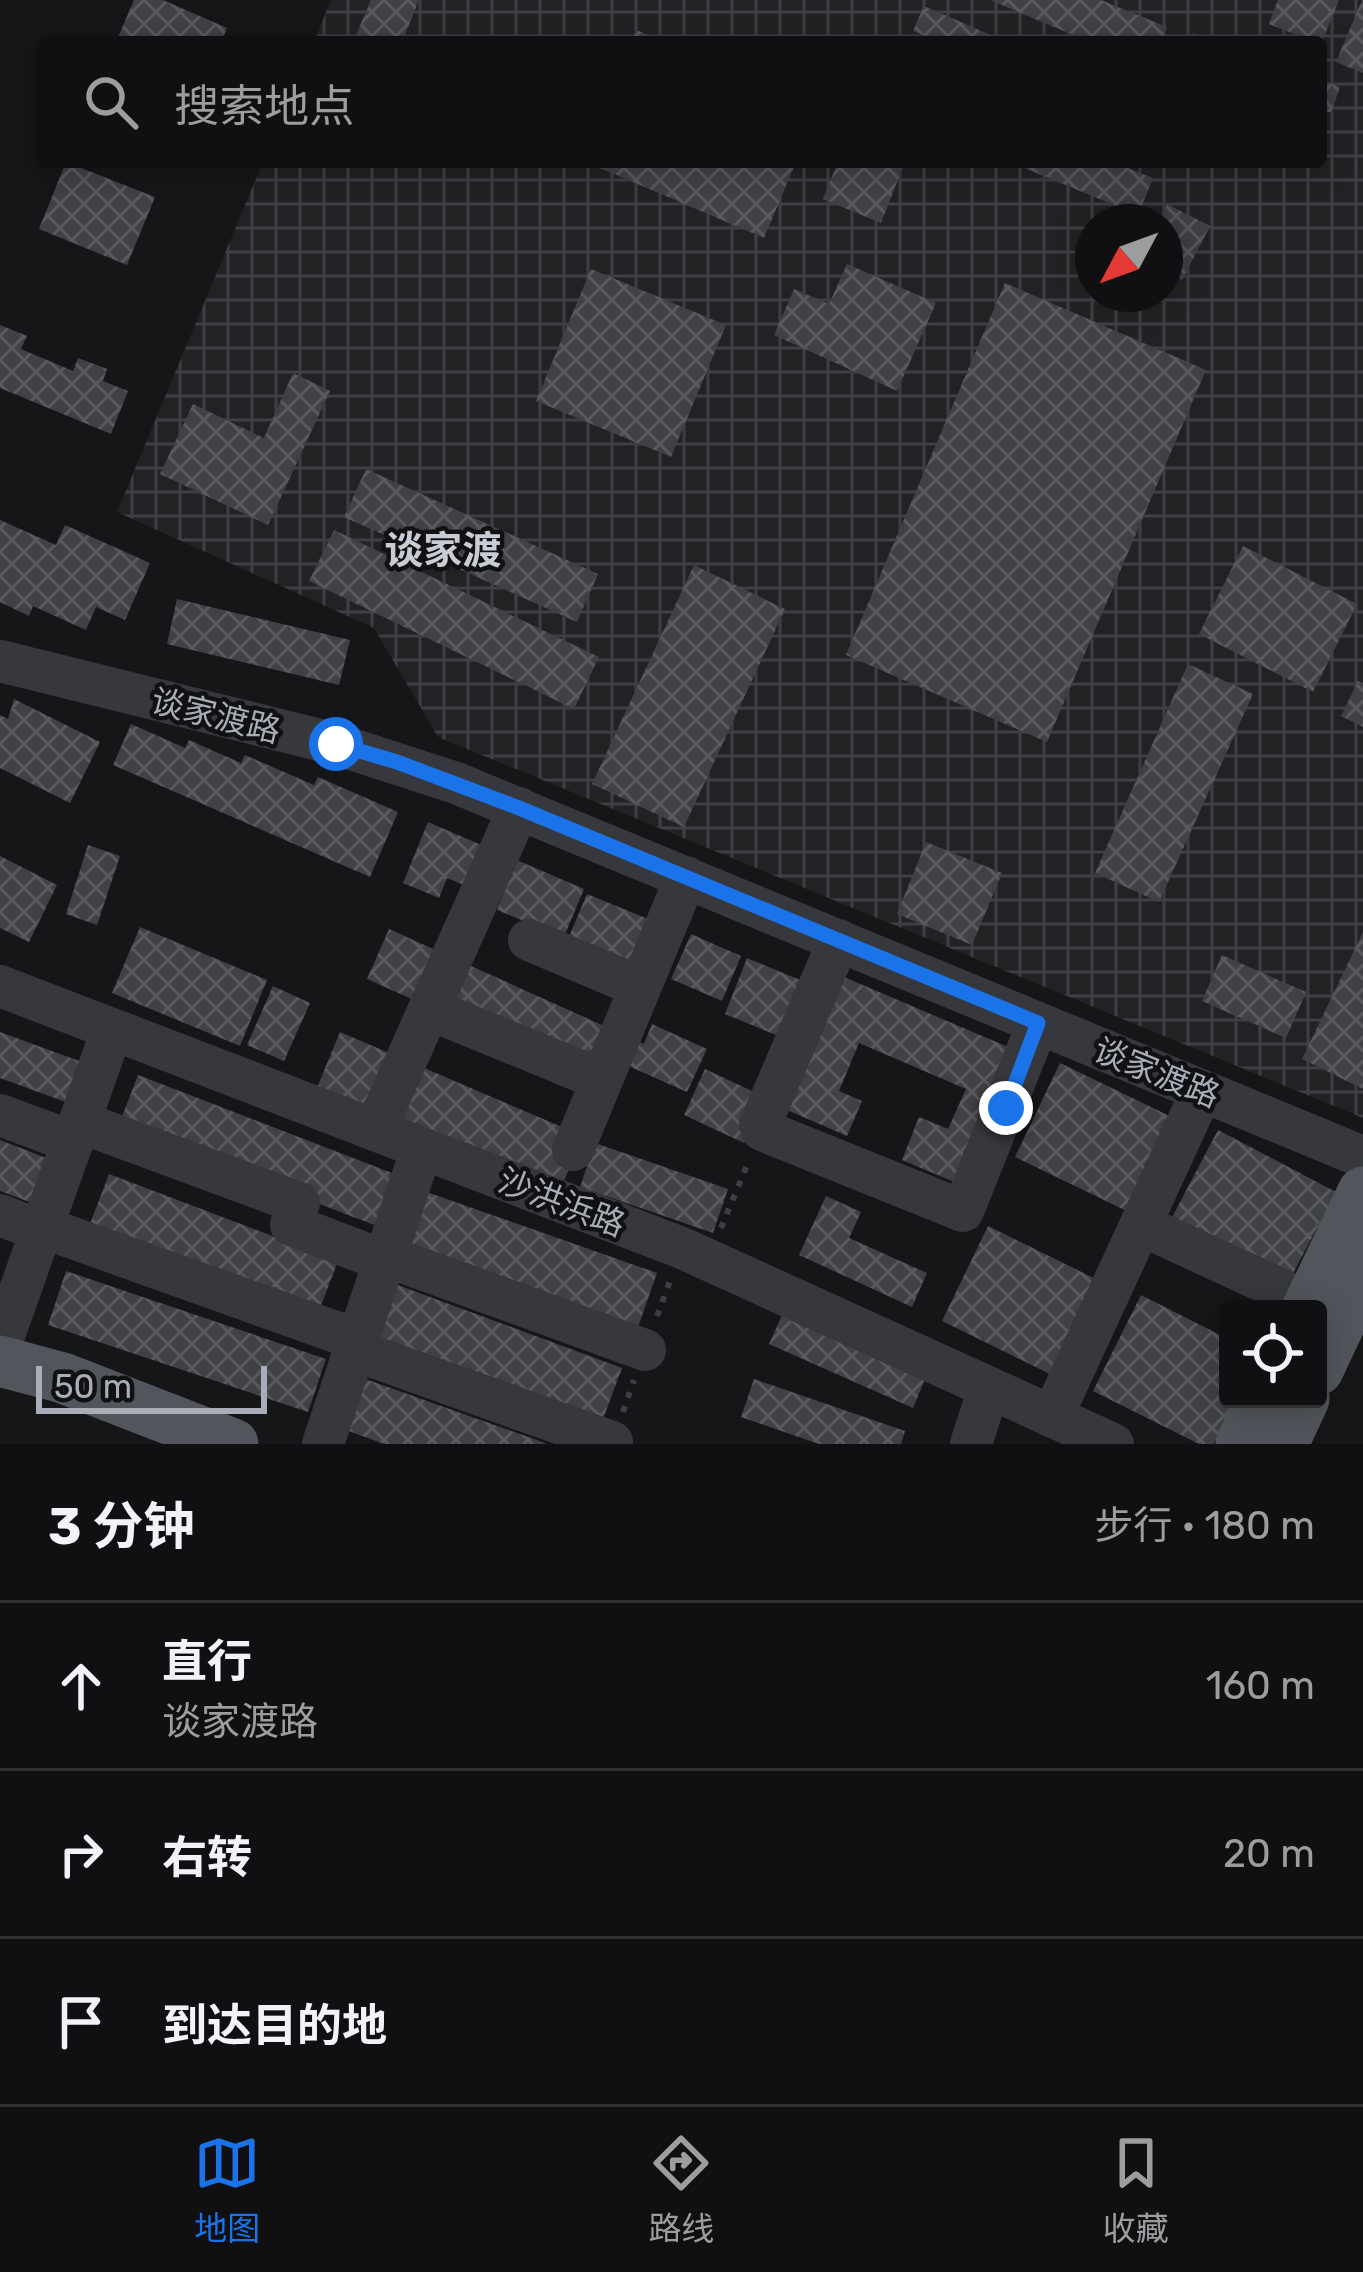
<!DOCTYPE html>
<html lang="zh">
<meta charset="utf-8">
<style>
:root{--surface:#101012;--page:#19191b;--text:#f1f3f6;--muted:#9c9d9f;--line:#303032;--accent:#1a73e8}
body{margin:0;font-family:Rubik,"Noto Sans SC",sans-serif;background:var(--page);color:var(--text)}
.controls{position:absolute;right:36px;bottom:36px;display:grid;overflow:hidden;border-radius:12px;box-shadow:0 6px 30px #0003}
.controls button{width:108px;height:108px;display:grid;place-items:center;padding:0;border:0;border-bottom:3px solid var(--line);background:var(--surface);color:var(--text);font:60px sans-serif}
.compass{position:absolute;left:1075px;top:204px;width:108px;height:108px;border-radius:50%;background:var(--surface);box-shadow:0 6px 30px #0003;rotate:229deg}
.scale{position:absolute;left:36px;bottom:30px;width:231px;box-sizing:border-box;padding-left:12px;border:6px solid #a8adb8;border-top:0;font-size:33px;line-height:42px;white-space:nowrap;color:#a8adb8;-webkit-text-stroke:9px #111113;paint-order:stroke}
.stop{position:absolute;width:36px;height:36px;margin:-27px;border:9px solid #1a73e8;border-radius:50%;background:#fff}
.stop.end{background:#1a73e8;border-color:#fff;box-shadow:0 3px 12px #0008}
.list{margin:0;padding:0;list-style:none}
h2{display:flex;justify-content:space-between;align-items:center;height:156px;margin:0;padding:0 48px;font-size:51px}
h2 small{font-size:39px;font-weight:400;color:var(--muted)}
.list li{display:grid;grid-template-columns:78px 1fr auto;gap:36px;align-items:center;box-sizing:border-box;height:168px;padding:0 48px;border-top:3px solid var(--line)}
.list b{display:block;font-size:45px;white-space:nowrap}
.list p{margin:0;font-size:39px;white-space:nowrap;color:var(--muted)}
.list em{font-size:39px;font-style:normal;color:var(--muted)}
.icon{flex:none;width:66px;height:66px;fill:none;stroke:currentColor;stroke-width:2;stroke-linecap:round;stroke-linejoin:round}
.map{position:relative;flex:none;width:1363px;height:1444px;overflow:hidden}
.search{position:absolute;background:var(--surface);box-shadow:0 6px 30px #0003;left:36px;right:36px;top:36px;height:132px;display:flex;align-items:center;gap:30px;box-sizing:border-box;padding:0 42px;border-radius:12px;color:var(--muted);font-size:45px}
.sheet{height:660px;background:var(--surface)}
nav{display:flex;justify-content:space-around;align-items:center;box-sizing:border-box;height:168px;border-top:3px solid var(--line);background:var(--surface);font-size:33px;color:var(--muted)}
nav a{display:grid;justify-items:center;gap:6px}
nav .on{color:var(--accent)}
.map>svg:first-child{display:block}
.industrial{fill:url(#industrial-grid);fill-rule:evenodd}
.building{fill:url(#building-cross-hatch)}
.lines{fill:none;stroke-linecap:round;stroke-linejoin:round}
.path{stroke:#3d3f44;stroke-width:6;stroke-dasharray:6 9;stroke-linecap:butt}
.minor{stroke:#37383d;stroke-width:42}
.major{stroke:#53555c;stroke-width:51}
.route{stroke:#1a73e8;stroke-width:15}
.labels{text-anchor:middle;stroke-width:9;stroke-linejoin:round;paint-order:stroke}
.street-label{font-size:33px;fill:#a8adb8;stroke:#111113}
.quarter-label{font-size:39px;font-weight:bold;fill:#c9ccd4;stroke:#111113}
</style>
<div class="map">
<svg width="1363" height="1444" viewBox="0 0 1363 1444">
<defs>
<pattern id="industrial-grid" width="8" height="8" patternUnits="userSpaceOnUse" patternTransform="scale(3)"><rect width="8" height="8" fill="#222225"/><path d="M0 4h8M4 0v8" fill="none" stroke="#3f3f43"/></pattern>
<pattern id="building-cross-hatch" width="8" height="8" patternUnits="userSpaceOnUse" patternTransform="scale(3)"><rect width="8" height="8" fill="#404145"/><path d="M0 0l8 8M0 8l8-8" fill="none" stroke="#595a5e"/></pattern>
</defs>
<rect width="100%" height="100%" fill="#161618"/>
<path class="industrial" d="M331,0H1363V1118L438,737L374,628L117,512L263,162H1321V42H314ZM1093,222H1165V294H1093Z"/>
<path class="building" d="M134,0H163L227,28L221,42H116Z
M371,0H419L402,42H353Z
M990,0H1101L1167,27L1161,42H1090Z
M1278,0H1339L1322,42H1314L1269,24Z
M1362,0H1363V73L1336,62Z
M924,6L1007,42H940L913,31Z
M637,30L663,42H632Z
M1193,33L1218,41L1217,42H1190Z
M1321,80L1340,87L1331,113L1321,109Z
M66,162L155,197L127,265L39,229Z
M586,162H796L764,238Z
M838,162H905L881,223L823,199Z
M1010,162H1113L1153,178L1138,215Z
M1167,204L1210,226L1182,280L1165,272V222H1158Z
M847,264L936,303L897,391L774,335L794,289L829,304Z
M591,269L726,325L671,457L536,401Z
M1005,283L1206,370L1047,742L846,655Z
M0,325L27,336L21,349L73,371L78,358L107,369L103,381L128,391L111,434L0,388Z
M293,373L330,391L268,525L160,474L193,404L264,438Z
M366,469L598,574L577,622L344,517Z
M0,520L56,545L65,525L150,563L125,620L96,607L86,630L33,606L29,616L0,602Z
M334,530L599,657L574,709L309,581Z
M1243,546L1357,604L1313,692L1199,634Z
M694,565L785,609L684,827L592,784Z
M177,599L350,640L339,685L167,644Z
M1188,664L1253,694L1159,902L1095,873Z
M1358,681L1363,683V727L1341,716Z
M14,699L100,742L70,803L0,768V715L8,719Z
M131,724L185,748L189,740L241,763L245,755L314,785L318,777L398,812L370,877L113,765Z
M428,822L584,889L564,937L497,910L504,892L491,886L464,885L447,878L439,898L403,883Z
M926,842L1002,873L972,945L897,914Z
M88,845L120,856L97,925L66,914Z
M0,856L57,885L29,942L0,928Z
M587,894L670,928L651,974L568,939Z
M140,927L267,980L240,1046L112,993Z
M389,929L644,1044L652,1024L707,1049L687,1092L615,1060L604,1085L367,979Z
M1363,932V1089L1302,1059Z
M691,934L741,956L722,1001L671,979Z
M1222,955L1306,992L1286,1038L1202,1001Z
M747,958L810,984L788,1040L725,1014Z
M844,977L1022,1053L966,1187L902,1160L919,1117L948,1129L966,1089L859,1043L839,1091L862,1101L847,1136L787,1110Z
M273,986L310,1003L284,1061L247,1045Z
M0,1032L93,1066L79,1107L0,1078Z
M340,1032L583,1136L559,1193L316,1090Z
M1060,1063L1182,1122L1137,1216L1015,1157Z
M705,1069L765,1097L744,1143L684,1115Z
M138,1075L405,1178L385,1229L118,1127Z
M1218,1130L1336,1192L1286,1287L1168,1225Z
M0,1140L59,1163L43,1207L0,1191Z
M595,1143L728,1189L713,1233L580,1187Z
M109,1174L338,1261L317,1316L88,1229Z
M424,1191L657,1273L637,1330L405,1249Z
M826,1196L861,1212L849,1238L927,1273L912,1307L799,1255Z
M988,1226L1104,1283L1058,1378L942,1321Z
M66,1271L326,1359L308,1412L48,1325Z
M395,1284L622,1368L603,1419L376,1336Z
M1141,1295L1228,1339V1399H1236L1214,1444H1199L1093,1391Z
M783,1313L926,1377L913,1408L769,1344Z
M357,1376L545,1443V1444H384L338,1427Z
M754,1379L905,1431L901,1444H819L741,1417Z"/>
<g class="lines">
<path class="path" d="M721,1228L748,1163
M657,1316L671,1278
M623,1412L634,1380"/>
<path class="minor" d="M0,661L336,744L456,783L1363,1157
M529,940L640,987
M839,940L760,1125L762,1130L963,1211L1038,1023
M0,986L682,1248L1113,1444
M429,1009L602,1080
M0,1115L73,1142
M80,1122L299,1203L291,1225L385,1261
M375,1130L519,808
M573,1150L686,877
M0,1215L41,1231
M1141,1225L1282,1290
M42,1227L358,1340
M386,1256L645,1350
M0,1347L112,1030
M354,1350L612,1442
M1052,1417L1202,1091
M323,1444L422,1148
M971,1444L989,1388"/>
<path class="major" d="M1307,1309L1363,1192
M0,1361L63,1378L233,1444
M1318,1370L1363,1274
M1241,1444L1263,1399
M1283,1444L1304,1399"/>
</g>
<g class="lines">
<path class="route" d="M336,744L397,762L519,808L1038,1023L1006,1108"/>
</g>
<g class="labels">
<g class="street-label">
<text transform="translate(216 715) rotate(14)" y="12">谈家渡路</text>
<text transform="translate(1157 1072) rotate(22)" y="12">谈家渡路</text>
<text transform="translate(562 1202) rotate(21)" y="12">沙洪浜路</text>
</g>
<g class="quarter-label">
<text x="443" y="564">谈家渡</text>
</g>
</g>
</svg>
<div class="controls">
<button><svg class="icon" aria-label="locate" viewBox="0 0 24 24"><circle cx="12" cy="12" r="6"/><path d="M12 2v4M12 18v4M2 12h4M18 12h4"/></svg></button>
</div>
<svg class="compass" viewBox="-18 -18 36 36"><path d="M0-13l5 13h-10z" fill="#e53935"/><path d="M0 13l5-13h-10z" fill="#9c9d9f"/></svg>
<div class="scale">50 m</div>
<div class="stop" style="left:336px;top:744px"></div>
<div class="stop end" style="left:1006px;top:1108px"></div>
<div class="search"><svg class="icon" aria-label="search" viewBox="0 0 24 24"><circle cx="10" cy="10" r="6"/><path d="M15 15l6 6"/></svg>搜索地点</div>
</div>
<section class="sheet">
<h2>3 分钟<small>步行 · 180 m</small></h2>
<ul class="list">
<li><svg class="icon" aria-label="ahead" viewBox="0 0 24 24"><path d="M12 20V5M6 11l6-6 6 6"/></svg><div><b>直行</b><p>谈家渡路</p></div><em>160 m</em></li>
<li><svg class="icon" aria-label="right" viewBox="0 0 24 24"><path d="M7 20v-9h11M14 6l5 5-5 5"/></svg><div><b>右转</b></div><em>20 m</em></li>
<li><svg class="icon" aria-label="arrive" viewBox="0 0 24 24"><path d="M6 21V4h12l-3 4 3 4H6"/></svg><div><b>到达目的地</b></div></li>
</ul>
</section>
<nav>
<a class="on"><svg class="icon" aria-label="map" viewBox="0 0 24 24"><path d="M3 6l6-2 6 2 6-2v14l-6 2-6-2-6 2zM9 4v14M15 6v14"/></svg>地图</a>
<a><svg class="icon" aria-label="directions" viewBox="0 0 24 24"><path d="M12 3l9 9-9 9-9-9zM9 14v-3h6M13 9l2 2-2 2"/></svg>路线</a>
<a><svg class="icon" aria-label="saved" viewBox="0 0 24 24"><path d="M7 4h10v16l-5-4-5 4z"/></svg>收藏</a>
</nav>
